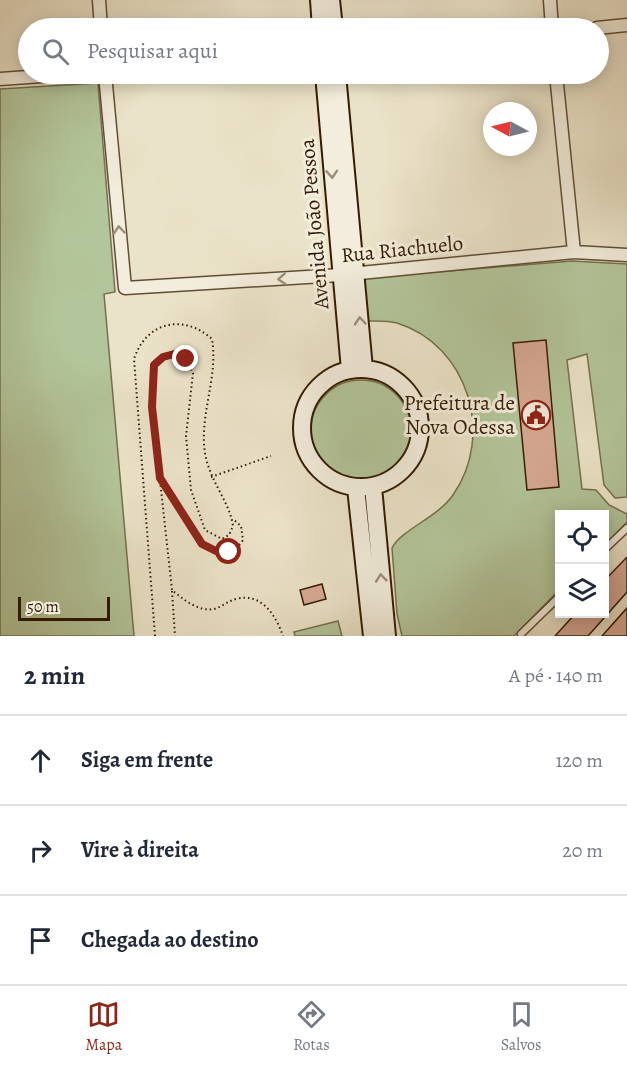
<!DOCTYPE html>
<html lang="pt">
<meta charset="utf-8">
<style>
:root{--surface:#fff;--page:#f6f6f7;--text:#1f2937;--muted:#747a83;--line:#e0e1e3;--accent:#8f2418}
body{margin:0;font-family:Alegreya,serif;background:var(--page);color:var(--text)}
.controls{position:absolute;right:18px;bottom:18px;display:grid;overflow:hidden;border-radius:0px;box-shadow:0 3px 15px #0003}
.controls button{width:54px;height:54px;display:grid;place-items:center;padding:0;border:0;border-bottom:2px solid var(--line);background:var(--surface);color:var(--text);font:30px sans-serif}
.compass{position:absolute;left:483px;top:102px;width:54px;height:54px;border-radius:50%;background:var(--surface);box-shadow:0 3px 15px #0003;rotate:277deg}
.scale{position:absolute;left:18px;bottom:15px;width:92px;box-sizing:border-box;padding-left:6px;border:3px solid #351b00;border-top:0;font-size:16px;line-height:21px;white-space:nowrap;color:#351b00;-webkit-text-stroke:4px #f2eddc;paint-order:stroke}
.stop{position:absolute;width:18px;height:18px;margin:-14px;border:4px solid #8f2418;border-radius:50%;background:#fff}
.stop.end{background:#8f2418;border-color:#fff;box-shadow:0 2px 6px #0008}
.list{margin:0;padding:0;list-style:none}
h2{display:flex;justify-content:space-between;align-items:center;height:78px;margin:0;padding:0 24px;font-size:26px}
h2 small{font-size:20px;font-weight:400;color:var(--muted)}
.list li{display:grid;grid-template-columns:39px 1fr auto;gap:18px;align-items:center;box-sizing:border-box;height:90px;padding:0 24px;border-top:2px solid var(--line)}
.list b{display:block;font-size:22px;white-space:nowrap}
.list em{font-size:20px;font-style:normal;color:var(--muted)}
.icon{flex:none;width:33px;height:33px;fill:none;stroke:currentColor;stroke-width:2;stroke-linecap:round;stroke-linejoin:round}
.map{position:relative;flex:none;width:627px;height:636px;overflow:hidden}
.search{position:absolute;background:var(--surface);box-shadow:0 3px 15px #0003;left:18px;right:18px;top:18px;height:66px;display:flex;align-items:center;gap:15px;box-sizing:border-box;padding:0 21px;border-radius:33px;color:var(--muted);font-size:22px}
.sheet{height:348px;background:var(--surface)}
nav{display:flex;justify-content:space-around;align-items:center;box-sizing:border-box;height:84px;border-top:2px solid var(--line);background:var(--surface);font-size:16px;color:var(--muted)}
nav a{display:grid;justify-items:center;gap:3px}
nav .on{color:var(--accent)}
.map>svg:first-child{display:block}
.green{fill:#b3c59a;stroke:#74704d;stroke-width:1.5}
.building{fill:#d7a994;stroke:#351b00;stroke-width:1.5}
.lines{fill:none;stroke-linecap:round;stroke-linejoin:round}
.lane-casing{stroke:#624d32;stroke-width:9}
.street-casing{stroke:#624d32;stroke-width:15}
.secondary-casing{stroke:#351b00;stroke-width:20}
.path{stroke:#351b00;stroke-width:2;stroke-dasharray:1.5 3;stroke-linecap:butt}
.lane{stroke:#f2eddc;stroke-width:6}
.street{stroke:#f2eddc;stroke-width:12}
.secondary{stroke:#f2eddc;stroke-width:16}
.oneway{stroke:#9d8e79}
.route{stroke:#8f2418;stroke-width:8}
.labels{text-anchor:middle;stroke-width:6;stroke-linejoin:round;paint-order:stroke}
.street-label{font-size:21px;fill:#351b00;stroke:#f2eddc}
.poi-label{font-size:21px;fill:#351b00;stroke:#f2eddc;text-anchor:end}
</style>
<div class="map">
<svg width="627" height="636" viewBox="0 0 627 636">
<rect width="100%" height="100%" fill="#ebe3c9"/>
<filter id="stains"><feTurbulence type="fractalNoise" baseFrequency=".00333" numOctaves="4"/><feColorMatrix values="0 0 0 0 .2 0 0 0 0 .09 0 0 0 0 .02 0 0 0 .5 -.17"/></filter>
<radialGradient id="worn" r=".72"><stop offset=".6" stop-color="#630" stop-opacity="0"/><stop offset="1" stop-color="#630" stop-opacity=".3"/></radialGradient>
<path class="green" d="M98,83L115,292L104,294L134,636H0V89Z
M572,261L627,264V497L615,498L604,485L587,354L567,360L582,489L596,490L609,505L627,514V522L605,545L604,514H560L559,590L514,636H402L397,614L392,548C402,529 437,518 453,495C495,435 468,345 397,323C387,320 375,321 365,321L361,278Z
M311 430a50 50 0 1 1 100 0a50 50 0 1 1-100 0Z
M338,621L342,636H295L294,632Z"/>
<path class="building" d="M546,340L559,487L527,490L513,343Z
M627,557V592L588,636H555L575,614H604V581Z
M322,584L326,599L304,605L300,590Z
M627,608V636H602Z"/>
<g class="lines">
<g class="lane-casing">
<path id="lane" d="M604,550L627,528
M521,634L560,596"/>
</g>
<g class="street-casing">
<path id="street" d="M99,0L101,28
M550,0L552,28
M597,28L627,25
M105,74L125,288L340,275L574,252L627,255
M556,74L574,252
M0,79L70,74"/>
</g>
<g class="secondary-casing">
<path id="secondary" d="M319,0L321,28
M331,0L334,28
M324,74L350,370
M337,74L364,369
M302 428a59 59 0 1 1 118 0a59 59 0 1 1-118 0Z
M373,487L387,636
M356,488L372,636"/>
</g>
<path class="path" d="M211,477L271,456
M161,480C171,496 190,534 203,544C216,556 234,555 243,540L241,526L234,520
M172,591L175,636
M155,636L134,359C146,322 183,313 212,339C218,374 202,409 204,444C206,479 229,498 233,526L229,535L222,539L205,530L191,490L186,436L193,373L186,359L178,353L163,357L154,365L152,407L172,590C183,599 198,612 214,609C222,607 228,601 236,599C262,592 276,616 283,636"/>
<use href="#lane" class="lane"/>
<use href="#street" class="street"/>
<use href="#secondary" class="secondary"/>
</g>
<defs><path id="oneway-chevron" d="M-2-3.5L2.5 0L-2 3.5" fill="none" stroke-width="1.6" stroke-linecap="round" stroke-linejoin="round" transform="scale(1.5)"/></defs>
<g class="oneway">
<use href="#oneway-chevron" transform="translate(332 174) rotate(86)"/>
<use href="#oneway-chevron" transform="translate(119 230) rotate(-95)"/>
<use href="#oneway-chevron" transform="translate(282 279) rotate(177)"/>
<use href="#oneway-chevron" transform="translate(360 321) rotate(-95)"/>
<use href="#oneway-chevron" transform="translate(381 578) rotate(-96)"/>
</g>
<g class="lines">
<path class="route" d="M186,359L178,353L163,357L154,365L152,407L160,478L202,544L216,551L229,552"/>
</g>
<defs>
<g id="civic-ring" transform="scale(1.5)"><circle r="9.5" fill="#f2eddc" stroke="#8f2418" stroke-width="1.5"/><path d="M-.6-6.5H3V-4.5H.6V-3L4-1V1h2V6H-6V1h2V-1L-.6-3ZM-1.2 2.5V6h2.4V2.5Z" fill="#8f2418"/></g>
</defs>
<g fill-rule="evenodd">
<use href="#civic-ring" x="536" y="415"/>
</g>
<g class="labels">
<g class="street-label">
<text transform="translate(314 224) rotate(-95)" y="7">Avenida João Pessoa</text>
<text transform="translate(402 249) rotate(-6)" y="7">Rua Riachuelo</text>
</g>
<g class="poi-label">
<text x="515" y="410">Prefeitura de<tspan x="515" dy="24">Nova Odessa</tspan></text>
</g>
</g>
<rect width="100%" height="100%" filter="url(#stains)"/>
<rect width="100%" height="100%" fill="url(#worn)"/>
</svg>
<div class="controls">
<button><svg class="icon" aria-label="locate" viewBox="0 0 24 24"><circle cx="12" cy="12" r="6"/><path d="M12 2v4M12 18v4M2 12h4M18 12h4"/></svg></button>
<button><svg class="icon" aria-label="layers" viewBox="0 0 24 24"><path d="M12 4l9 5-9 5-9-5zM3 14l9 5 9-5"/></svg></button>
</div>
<svg class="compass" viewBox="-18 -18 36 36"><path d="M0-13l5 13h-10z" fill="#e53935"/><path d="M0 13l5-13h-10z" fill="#747a83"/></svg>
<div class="scale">50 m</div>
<div class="stop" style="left:229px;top:552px"></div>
<div class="stop end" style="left:186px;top:359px"></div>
<div class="search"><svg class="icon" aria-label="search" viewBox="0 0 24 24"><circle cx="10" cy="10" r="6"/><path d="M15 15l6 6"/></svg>Pesquisar aqui</div>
</div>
<section class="sheet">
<h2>2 min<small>A pé · 140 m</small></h2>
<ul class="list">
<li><svg class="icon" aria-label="ahead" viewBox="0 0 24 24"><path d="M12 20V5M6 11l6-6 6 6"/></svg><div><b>Siga em frente</b></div><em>120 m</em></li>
<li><svg class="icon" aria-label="right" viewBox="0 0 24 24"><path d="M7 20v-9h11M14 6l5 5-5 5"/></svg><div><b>Vire à direita</b></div><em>20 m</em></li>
<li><svg class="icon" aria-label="arrive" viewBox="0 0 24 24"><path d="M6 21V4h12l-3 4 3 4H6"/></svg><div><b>Chegada ao destino</b></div></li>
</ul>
</section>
<nav>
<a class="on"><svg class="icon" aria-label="map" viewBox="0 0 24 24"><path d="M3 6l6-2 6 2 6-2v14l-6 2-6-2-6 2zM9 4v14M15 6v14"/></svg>Mapa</a>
<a><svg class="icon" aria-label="directions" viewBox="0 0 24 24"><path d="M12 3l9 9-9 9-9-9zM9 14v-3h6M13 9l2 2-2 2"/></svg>Rotas</a>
<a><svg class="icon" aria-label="saved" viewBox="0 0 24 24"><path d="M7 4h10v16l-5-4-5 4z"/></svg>Salvos</a>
</nav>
